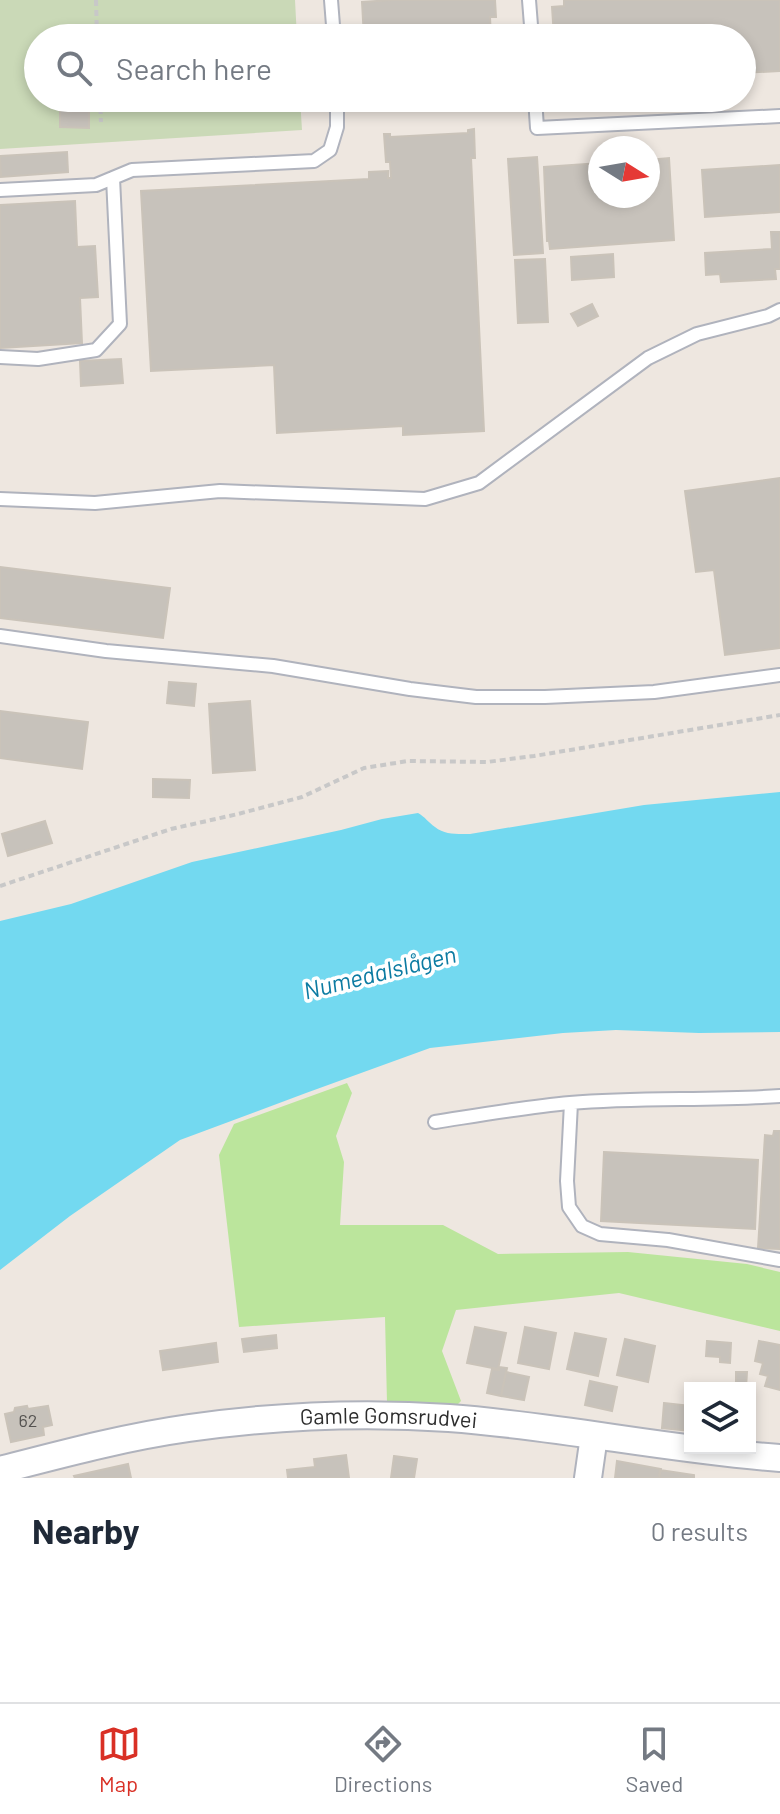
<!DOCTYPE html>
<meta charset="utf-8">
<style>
:root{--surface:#fff;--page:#f6f6f7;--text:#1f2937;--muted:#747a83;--line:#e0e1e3;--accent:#d93025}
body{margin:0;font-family:Barlow,sans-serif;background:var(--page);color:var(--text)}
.controls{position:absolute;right:24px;bottom:24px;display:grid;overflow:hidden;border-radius:0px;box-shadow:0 4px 12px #0003}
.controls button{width:72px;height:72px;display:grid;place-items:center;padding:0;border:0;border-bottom:2px solid var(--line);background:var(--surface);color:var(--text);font:40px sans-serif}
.compass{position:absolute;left:588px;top:136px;width:72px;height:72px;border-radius:50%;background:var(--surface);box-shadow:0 4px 12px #0003;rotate:101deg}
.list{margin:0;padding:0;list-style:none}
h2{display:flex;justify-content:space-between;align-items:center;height:104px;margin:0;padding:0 32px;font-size:34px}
h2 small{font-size:26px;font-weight:400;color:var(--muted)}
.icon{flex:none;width:44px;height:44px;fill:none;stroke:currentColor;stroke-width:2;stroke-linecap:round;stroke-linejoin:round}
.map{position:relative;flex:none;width:780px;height:1478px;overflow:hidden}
.search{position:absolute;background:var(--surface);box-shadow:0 4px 12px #0003;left:24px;right:24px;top:24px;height:88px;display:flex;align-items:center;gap:20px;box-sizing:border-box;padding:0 28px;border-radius:44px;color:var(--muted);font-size:30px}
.sheet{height:224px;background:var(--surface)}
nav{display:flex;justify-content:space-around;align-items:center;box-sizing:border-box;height:112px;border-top:2px solid var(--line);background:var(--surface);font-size:22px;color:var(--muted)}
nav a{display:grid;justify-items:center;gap:4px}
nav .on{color:var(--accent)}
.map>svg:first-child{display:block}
.green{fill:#bbe59c}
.cemetery{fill:#cad9b7}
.water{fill:#73d9f0}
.building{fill:#c7c2bb;stroke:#cac3b9;stroke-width:2}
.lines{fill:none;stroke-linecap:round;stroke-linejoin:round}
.lane-casing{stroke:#b0b3bd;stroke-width:16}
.street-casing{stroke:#b0b3bd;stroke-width:30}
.path{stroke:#c8c8c8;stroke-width:4;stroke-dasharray:6 4;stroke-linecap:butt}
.lane{stroke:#fff;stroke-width:12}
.street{stroke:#fff;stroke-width:26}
.labels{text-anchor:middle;stroke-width:7;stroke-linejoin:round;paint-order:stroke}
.number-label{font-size:18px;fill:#545250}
.street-label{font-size:22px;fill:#2d2d2d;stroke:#fff}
.water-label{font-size:24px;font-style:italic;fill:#0c7ba2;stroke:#fff}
</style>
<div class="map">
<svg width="780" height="1478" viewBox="0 0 780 1478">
<rect width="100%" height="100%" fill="#eee7e0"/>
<path class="green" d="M347,1083L352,1093L336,1136L344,1162L340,1225H443L498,1254L628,1252L747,1264L780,1272V1331L619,1293L456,1310L442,1351L461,1401L455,1407L387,1403L385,1317L239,1327L219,1155L234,1124Z"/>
<path class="cemetery" d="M0,0H295L297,38H38V98H300L302,130L0,149Z"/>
<path class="water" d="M780,792V1032L699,1033L616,1030L563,1033L430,1048L306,1093L180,1140L70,1216L0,1270V921L71,904L192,862L341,830L382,819L418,813C425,817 428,822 435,827C445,835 457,834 470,834L644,805Z"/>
<path class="building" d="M391,0H495L496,17H490L491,38H364L362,2Z
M564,0H780V71L742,73V38L554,37L552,7L564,6Z
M60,110H89V128L60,127Z
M474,129L475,158H471L484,431L403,435V426L277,433L274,365L151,371L141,191L369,179V172L388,171V178H391L390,162H386L384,134H390V137L468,133V130Z
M67,152L68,172L1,177L0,156Z
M537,157L543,253L514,255L508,159Z
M669,158L674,240L550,249L549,241H547L544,167L600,163V196H648V160Z
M780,165V212L705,217L702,170Z
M75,201L77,247L95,246L98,297L80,298L82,343L0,348V205Z
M771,232H780V269H775L776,279L721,282L720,274L706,275L705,253L772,249Z
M613,254L614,277L572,280L571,257Z
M545,259L548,322L518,323L515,260Z
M592,304L598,316L578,326L571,314Z
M121,359L123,383L81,386L80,361Z
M780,478V648L725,655L714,570L696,572L685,491Z
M0,567L170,588L163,638L0,618Z
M169,682L196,684L194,706L167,703Z
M250,701L255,770L213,773L209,704Z
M0,711L88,722L82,769L0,758Z
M153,779L190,780L189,798L153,797Z
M45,821L52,843L8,856L2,834Z
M774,1131H780V1249L758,1248L765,1135L773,1136Z
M604,1152L758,1160L755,1229L601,1221Z
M475,1327L506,1333L498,1369L467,1363Z
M525,1327L556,1333L549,1369L518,1363Z
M575,1333L606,1339L598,1376L567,1369Z
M276,1335L277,1348L244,1352L242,1339Z
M625,1339L655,1346L648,1382L617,1375Z
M707,1341L731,1343L730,1363L720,1362V1357L706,1356Z
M759,1341L780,1345V1390L765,1386L768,1376L760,1374L763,1363L755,1361Z
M216,1343L218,1362L163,1370L160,1351Z
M499,1367L507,1368L501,1396L487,1393L492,1369L499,1370Z
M506,1372L529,1377L524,1400L501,1396Z
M736,1372H747L746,1388H736Z
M590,1381L617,1387L612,1411L585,1405Z
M664,1403L690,1406V1431L662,1428Z
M27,1406L28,1409L48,1406L52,1425L43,1427L44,1435L11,1442L5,1414L14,1412L15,1408Z
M346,1455L349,1478H288L287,1470L315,1467L314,1459Z
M394,1456L417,1459L414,1478H391Z
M617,1461L661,1469L659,1478H615Z
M128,1464L131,1478H75L74,1476Z
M660,1470L694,1475V1478H659Z"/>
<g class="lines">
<g class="lane-casing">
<path id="lane" d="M331,0L334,38
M529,0L532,38
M535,98L537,128L780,116
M0,190L96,185L132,170L314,161L330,150L337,127V98
M0,357L38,359L96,350L120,324L113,178
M0,499L95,503L220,491L425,499L479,483L648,358L697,334L768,316L780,310
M0,636L106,651L273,666L410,689L476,697H545L654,692L780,675
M571,1103L567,1181L569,1207L582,1226L600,1234L668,1240L780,1260
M435,1122C480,1115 525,1107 570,1103C640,1097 710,1101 780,1096"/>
</g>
<g class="street-casing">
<g id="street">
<path id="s1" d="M0,1470C62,1454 125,1437 189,1428C274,1416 364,1412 449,1418C560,1426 669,1450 780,1458"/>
<path d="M588,1478L594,1436"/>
</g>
</g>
<path class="path" d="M96,0L97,38
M100,98L101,122
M0,886L171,829L238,814L302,797L364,768L408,761L487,762L534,756L780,715"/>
<use href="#lane" class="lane"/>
<use href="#street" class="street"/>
</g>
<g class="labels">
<g class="number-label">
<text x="28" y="1427">62</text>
</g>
<g class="street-label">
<text dy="8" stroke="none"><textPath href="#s1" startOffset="394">Gamle Gomsrudvei</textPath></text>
</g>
<g class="water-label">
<text transform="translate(380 973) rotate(-14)" y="8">Numedalslågen</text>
</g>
</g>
</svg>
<div class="controls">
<button><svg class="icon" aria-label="layers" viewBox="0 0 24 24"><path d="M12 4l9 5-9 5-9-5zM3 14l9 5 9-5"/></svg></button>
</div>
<svg class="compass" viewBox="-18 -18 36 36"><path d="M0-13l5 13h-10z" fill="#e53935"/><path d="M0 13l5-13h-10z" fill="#747a83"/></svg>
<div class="search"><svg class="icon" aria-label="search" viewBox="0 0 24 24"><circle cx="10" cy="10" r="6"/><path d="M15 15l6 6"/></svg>Search here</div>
</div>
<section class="sheet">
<h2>Nearby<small>0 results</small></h2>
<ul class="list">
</ul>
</section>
<nav>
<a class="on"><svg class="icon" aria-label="map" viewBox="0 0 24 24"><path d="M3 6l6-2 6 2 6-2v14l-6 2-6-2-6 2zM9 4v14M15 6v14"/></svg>Map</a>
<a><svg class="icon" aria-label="directions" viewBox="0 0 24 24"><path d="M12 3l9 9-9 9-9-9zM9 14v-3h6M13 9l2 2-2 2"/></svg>Directions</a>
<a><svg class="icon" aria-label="saved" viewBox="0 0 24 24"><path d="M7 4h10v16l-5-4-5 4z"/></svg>Saved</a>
</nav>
